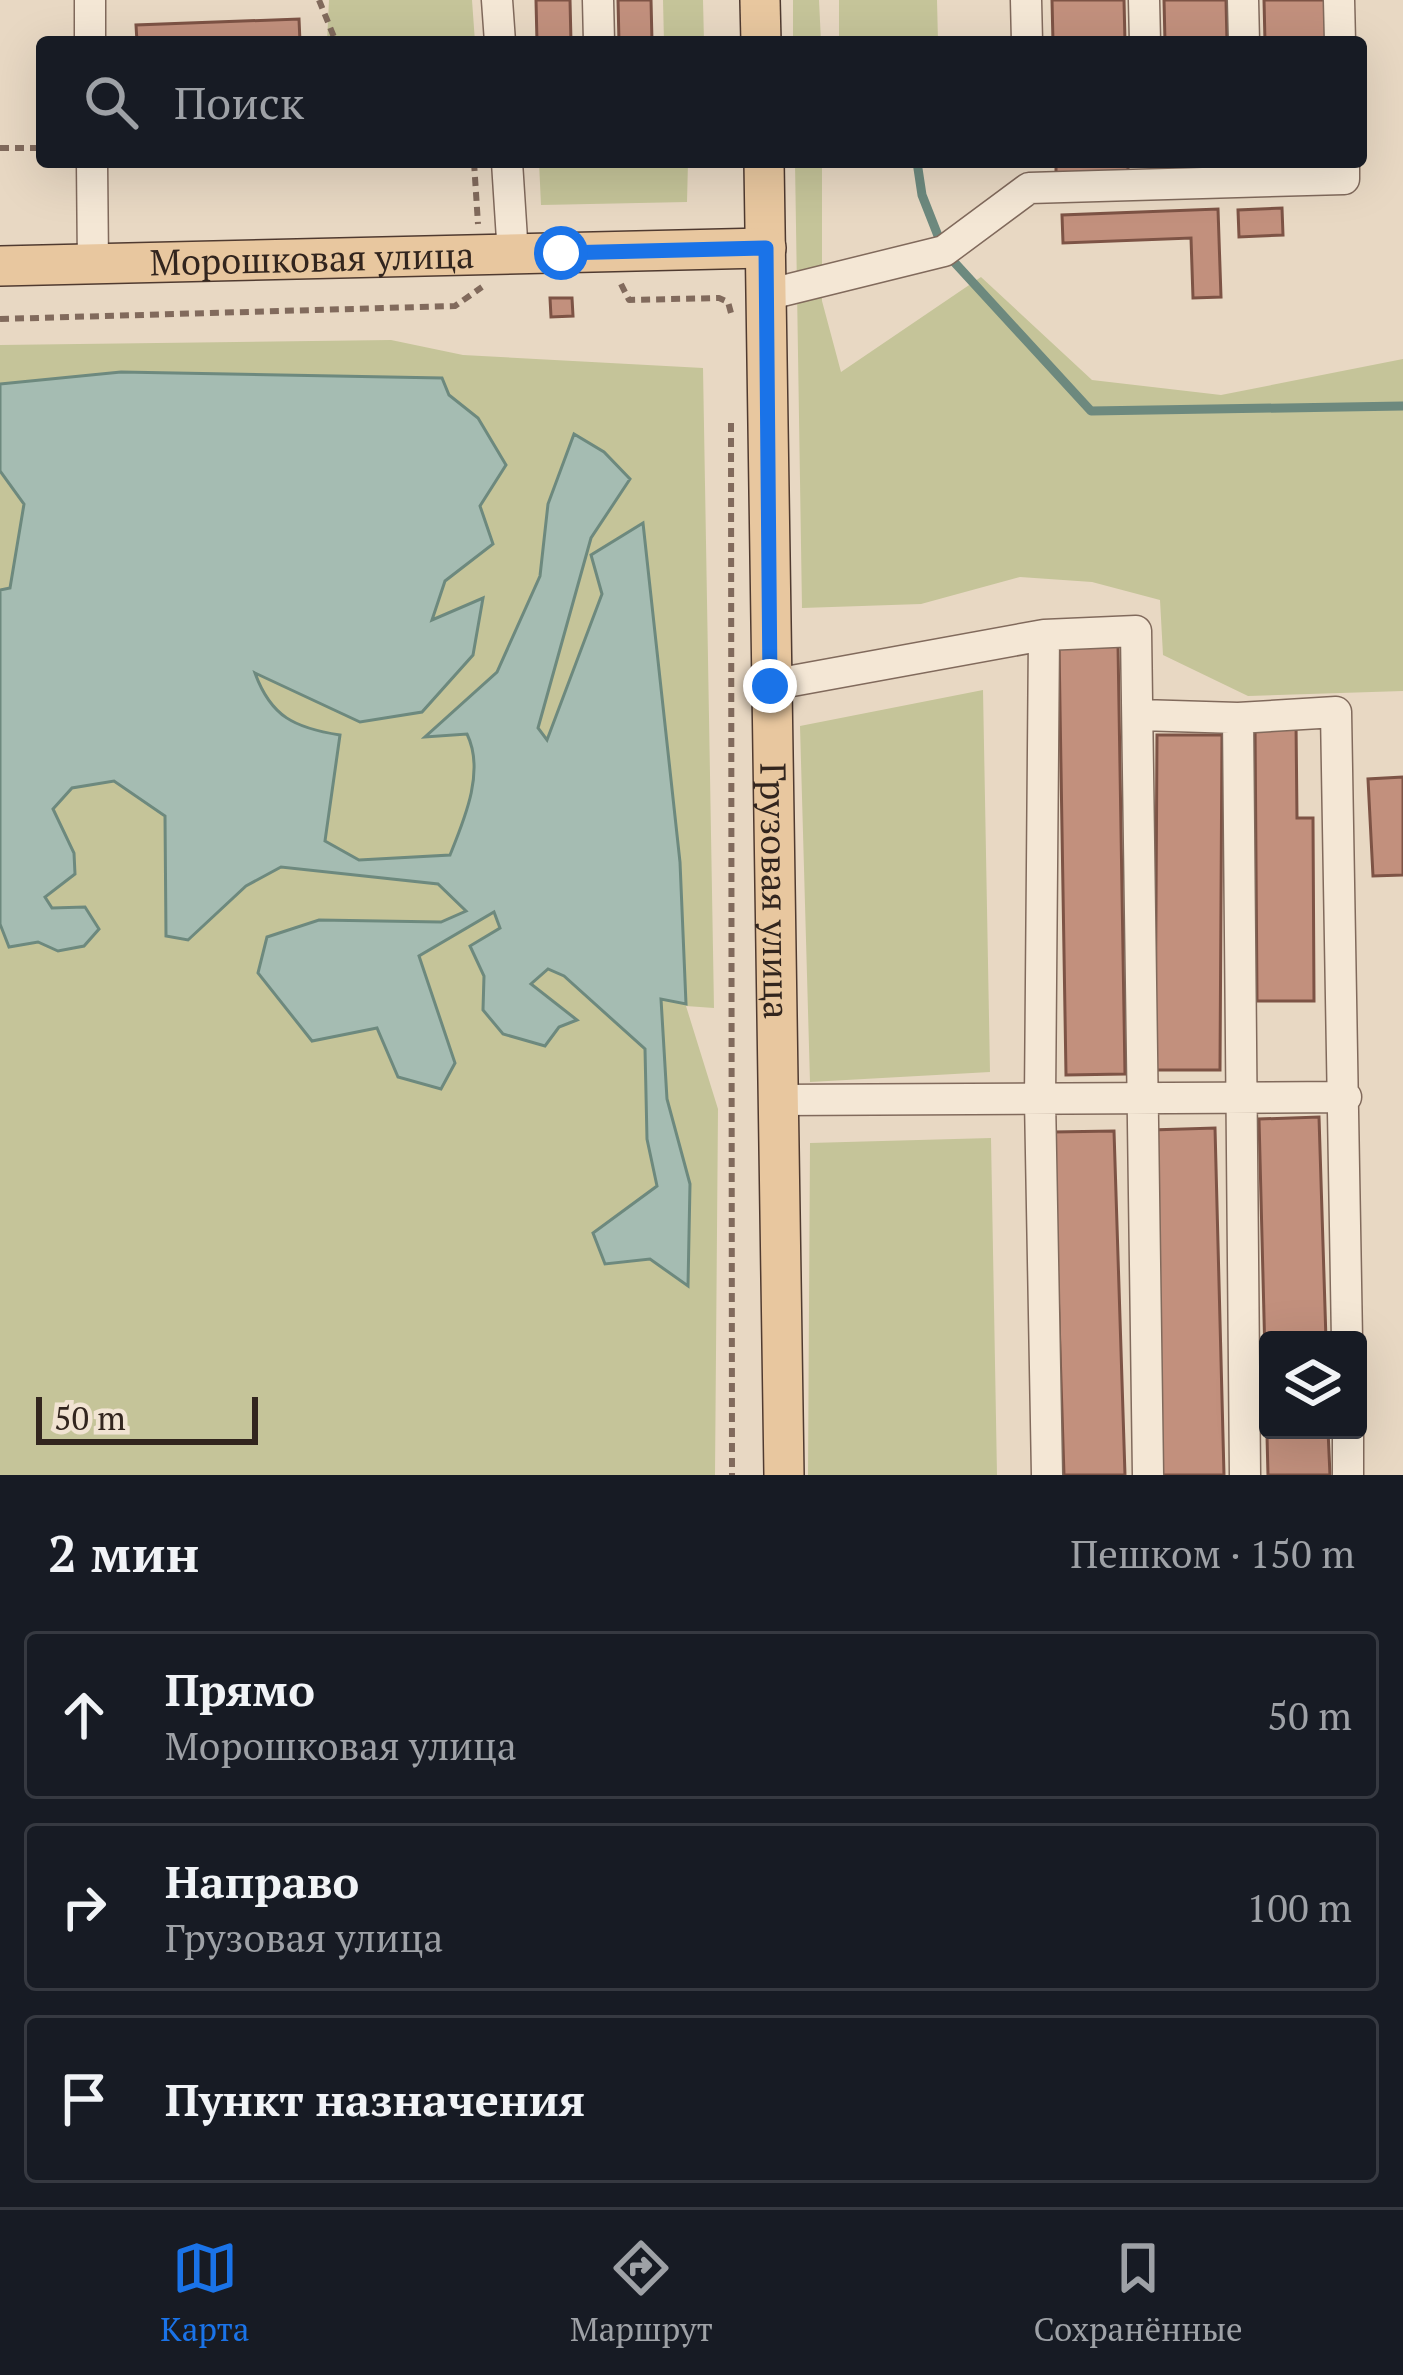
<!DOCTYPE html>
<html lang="ru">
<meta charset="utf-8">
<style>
:root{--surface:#171b24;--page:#20242c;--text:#f1f3f6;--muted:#9ea1a6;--line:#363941;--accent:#1a73e8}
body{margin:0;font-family:"PT Serif",serif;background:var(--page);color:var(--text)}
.controls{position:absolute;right:36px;bottom:36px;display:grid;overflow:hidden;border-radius:12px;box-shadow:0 12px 48px #0002}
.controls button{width:108px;height:108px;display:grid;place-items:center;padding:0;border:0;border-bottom:3px solid var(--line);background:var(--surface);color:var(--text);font:60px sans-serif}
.scale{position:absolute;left:36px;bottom:30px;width:222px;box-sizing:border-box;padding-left:12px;border:6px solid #32251e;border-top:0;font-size:33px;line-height:42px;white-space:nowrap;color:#32251e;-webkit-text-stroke:9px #f1e3d2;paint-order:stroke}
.stop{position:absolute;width:36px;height:36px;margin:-27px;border:9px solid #1a73e8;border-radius:50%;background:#fff}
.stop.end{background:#1a73e8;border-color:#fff;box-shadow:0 3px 12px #0008}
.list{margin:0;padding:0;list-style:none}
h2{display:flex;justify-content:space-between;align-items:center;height:156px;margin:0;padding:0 48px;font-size:51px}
h2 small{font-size:39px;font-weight:400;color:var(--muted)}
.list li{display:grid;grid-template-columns:78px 1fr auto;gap:36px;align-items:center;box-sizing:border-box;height:168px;margin:0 24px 24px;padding:0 24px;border:3px solid var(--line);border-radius:12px}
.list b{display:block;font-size:45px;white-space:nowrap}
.list p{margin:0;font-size:39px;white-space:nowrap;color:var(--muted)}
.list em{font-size:39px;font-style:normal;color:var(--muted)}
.icon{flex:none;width:66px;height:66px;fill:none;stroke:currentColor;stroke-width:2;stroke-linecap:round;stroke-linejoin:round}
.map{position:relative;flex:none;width:1403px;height:1475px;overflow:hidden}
.search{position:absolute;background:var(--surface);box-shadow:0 12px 48px #0002;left:36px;right:36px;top:36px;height:132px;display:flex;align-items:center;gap:30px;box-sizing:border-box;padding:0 42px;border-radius:12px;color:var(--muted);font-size:45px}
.sheet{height:732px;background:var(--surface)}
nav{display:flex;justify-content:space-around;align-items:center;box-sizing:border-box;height:168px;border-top:3px solid var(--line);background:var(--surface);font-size:33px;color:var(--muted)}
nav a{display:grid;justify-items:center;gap:6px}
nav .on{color:var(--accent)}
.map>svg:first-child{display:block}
.green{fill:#c5c499}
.water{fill:#a5bcb2;stroke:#6d897e;stroke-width:3}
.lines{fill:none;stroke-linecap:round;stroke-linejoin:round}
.stream{stroke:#6d897e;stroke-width:9}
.building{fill:#c2907d;stroke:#7d5345;stroke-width:3}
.minor-casing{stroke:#816a5c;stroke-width:33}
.major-casing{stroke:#4f3a30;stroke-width:42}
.path{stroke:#816a5c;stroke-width:6;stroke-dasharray:9 6;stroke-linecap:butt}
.minor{stroke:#f4e7d5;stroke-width:30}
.major{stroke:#e8c79f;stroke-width:39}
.route{stroke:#1a73e8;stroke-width:15}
.labels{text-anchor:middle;stroke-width:10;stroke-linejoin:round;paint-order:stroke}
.street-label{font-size:36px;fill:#32251e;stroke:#f1e3d2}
</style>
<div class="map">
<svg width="1403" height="1475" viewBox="0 0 1403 1475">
<rect width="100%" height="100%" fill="#e8d8c3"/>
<path class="green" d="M329,0H472L475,42H327Z
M663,0H703L704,42H664Z
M793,0H819L821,42H793Z
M839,0H937L938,42H839Z
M539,162H688L687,202L541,205Z
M795,162H822V301L841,372L981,277L1092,380L1221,395L1403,359V691L1248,696L1163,655L1160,600L1092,582L1020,577L921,604L802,608Z
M391,340L463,355L703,368L714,1008L686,1006L718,1109L715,1475H0V345Z
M983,690L990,1072L810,1082L800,726Z
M991,1138L997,1475H808L810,1143Z"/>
<path class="water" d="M121,372L442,378L449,395L478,418L506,465L480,506L493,544L445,581L432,620L483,598L473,655L422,712L360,722L255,673C271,717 295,728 340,735L325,841L359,860L450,855C465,818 485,771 467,734L425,737L497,672L540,576L548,504L574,434L604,452L630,479L591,538L538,728L547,740L602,594L591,555L643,523L680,862L686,1004L661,999L667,1099L690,1184L688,1286L650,1259L605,1264L593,1233L657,1186L647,1139L645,1049L564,976L548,969L531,984L577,1020L559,1027L545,1046L503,1034L483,1010L484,976L470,946L500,928L494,912L419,956L455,1063L441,1089L398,1077L377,1028L312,1041L258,973L267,937L319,920L441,922L466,911L438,884L281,867L246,886L188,940L166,936L165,816L114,781L72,788L53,809L74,853L75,874L45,897L52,908L85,907L99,929L84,946L58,951L38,942L9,947L0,924V590L10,588L24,504L0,471V384Z"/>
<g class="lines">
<path class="stream" d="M917,162L922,195L944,251L1091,411L1403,406"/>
</g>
<path class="building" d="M536,0H570L571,42H537Z
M618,0H651L652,42H619Z
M1052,0H1124L1125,42H1053Z
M1164,0H1226L1227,42H1165Z
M1264,0H1326L1327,42H1265Z
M299,19L300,42H137L136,25Z
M1056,162H1128V171L1056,173Z
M1282,208L1283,235L1239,237L1238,210Z
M1218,209L1221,297L1193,298L1191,238L1063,243L1062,215Z
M550,298H572L573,316L551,317Z
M1118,645L1125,1074L1066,1075L1059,646Z
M1296,722L1297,818H1313L1314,1001H1257L1255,723Z
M1157,735H1222L1220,1070H1155Z
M1403,777V875L1373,876L1368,779Z
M1319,1117L1326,1340H1268V1430H1328L1330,1475H1268L1259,1119Z
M1215,1128L1224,1475H1159L1151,1130Z
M1114,1131L1125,1475H1064L1053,1132Z"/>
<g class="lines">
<g class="minor-casing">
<path id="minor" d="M90,0V42
M497,0L500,42
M598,0L599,42
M1026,0L1027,42
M1144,0L1145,42
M1243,0L1244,42
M1339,0L1340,42
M92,162L93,264
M507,162L513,255
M766,295L944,251L1029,188L1344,179V162
M1044,635L1040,1099L1047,1475
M770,685L1044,635L1136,631L1148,1475
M1140,715L1238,718L1245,1475
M1238,718L1336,712L1347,1340
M778,1100L1346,1097
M1348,1430V1475"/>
</g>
<g class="major-casing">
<g id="major">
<path d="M760,0L761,42"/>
<path id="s1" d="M764,162L784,1475"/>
<path id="s2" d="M0,266L766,248"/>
</g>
</g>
<path class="path" d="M319,0L336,42
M0,148H42
M474,162L478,224
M621,284L629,300L719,298L728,302L731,313
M0,319L455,306L482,287
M731,423L732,1475"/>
<use href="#minor" class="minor"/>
<use href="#major" class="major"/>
</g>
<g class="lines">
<path class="route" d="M561,253L766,248L770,686"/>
</g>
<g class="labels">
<g class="street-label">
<text dy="13" stroke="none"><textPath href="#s2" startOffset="312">Морошковая улица</textPath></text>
<text dy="13" stroke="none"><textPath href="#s1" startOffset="729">Грузовая улица</textPath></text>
</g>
</g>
</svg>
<div class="controls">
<button><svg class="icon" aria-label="layers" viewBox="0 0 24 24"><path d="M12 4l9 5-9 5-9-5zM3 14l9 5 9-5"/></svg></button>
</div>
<div class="scale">50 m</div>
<div class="stop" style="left:561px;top:253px"></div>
<div class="stop end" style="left:770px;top:686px"></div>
<div class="search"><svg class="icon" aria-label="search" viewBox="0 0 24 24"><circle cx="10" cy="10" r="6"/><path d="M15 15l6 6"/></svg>Поиск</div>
</div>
<section class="sheet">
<h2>2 мин<small>Пешком · 150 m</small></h2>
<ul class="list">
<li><svg class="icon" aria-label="ahead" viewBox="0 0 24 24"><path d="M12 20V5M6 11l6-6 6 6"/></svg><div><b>Прямо</b><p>Морошковая улица</p></div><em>50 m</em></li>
<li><svg class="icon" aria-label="right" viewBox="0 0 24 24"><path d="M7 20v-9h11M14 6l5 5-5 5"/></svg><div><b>Направо</b><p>Грузовая улица</p></div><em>100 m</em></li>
<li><svg class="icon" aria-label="arrive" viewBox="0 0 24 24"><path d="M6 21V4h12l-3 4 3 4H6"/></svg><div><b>Пункт назначения</b></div></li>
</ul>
</section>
<nav>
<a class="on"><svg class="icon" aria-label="map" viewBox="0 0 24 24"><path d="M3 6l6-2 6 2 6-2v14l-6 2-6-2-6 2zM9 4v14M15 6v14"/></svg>Карта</a>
<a><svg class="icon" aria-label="directions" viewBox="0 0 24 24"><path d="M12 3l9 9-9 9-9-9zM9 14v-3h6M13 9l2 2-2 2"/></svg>Маршрут</a>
<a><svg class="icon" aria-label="saved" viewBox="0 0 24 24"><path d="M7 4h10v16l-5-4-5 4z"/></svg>Сохранённые</a>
</nav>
